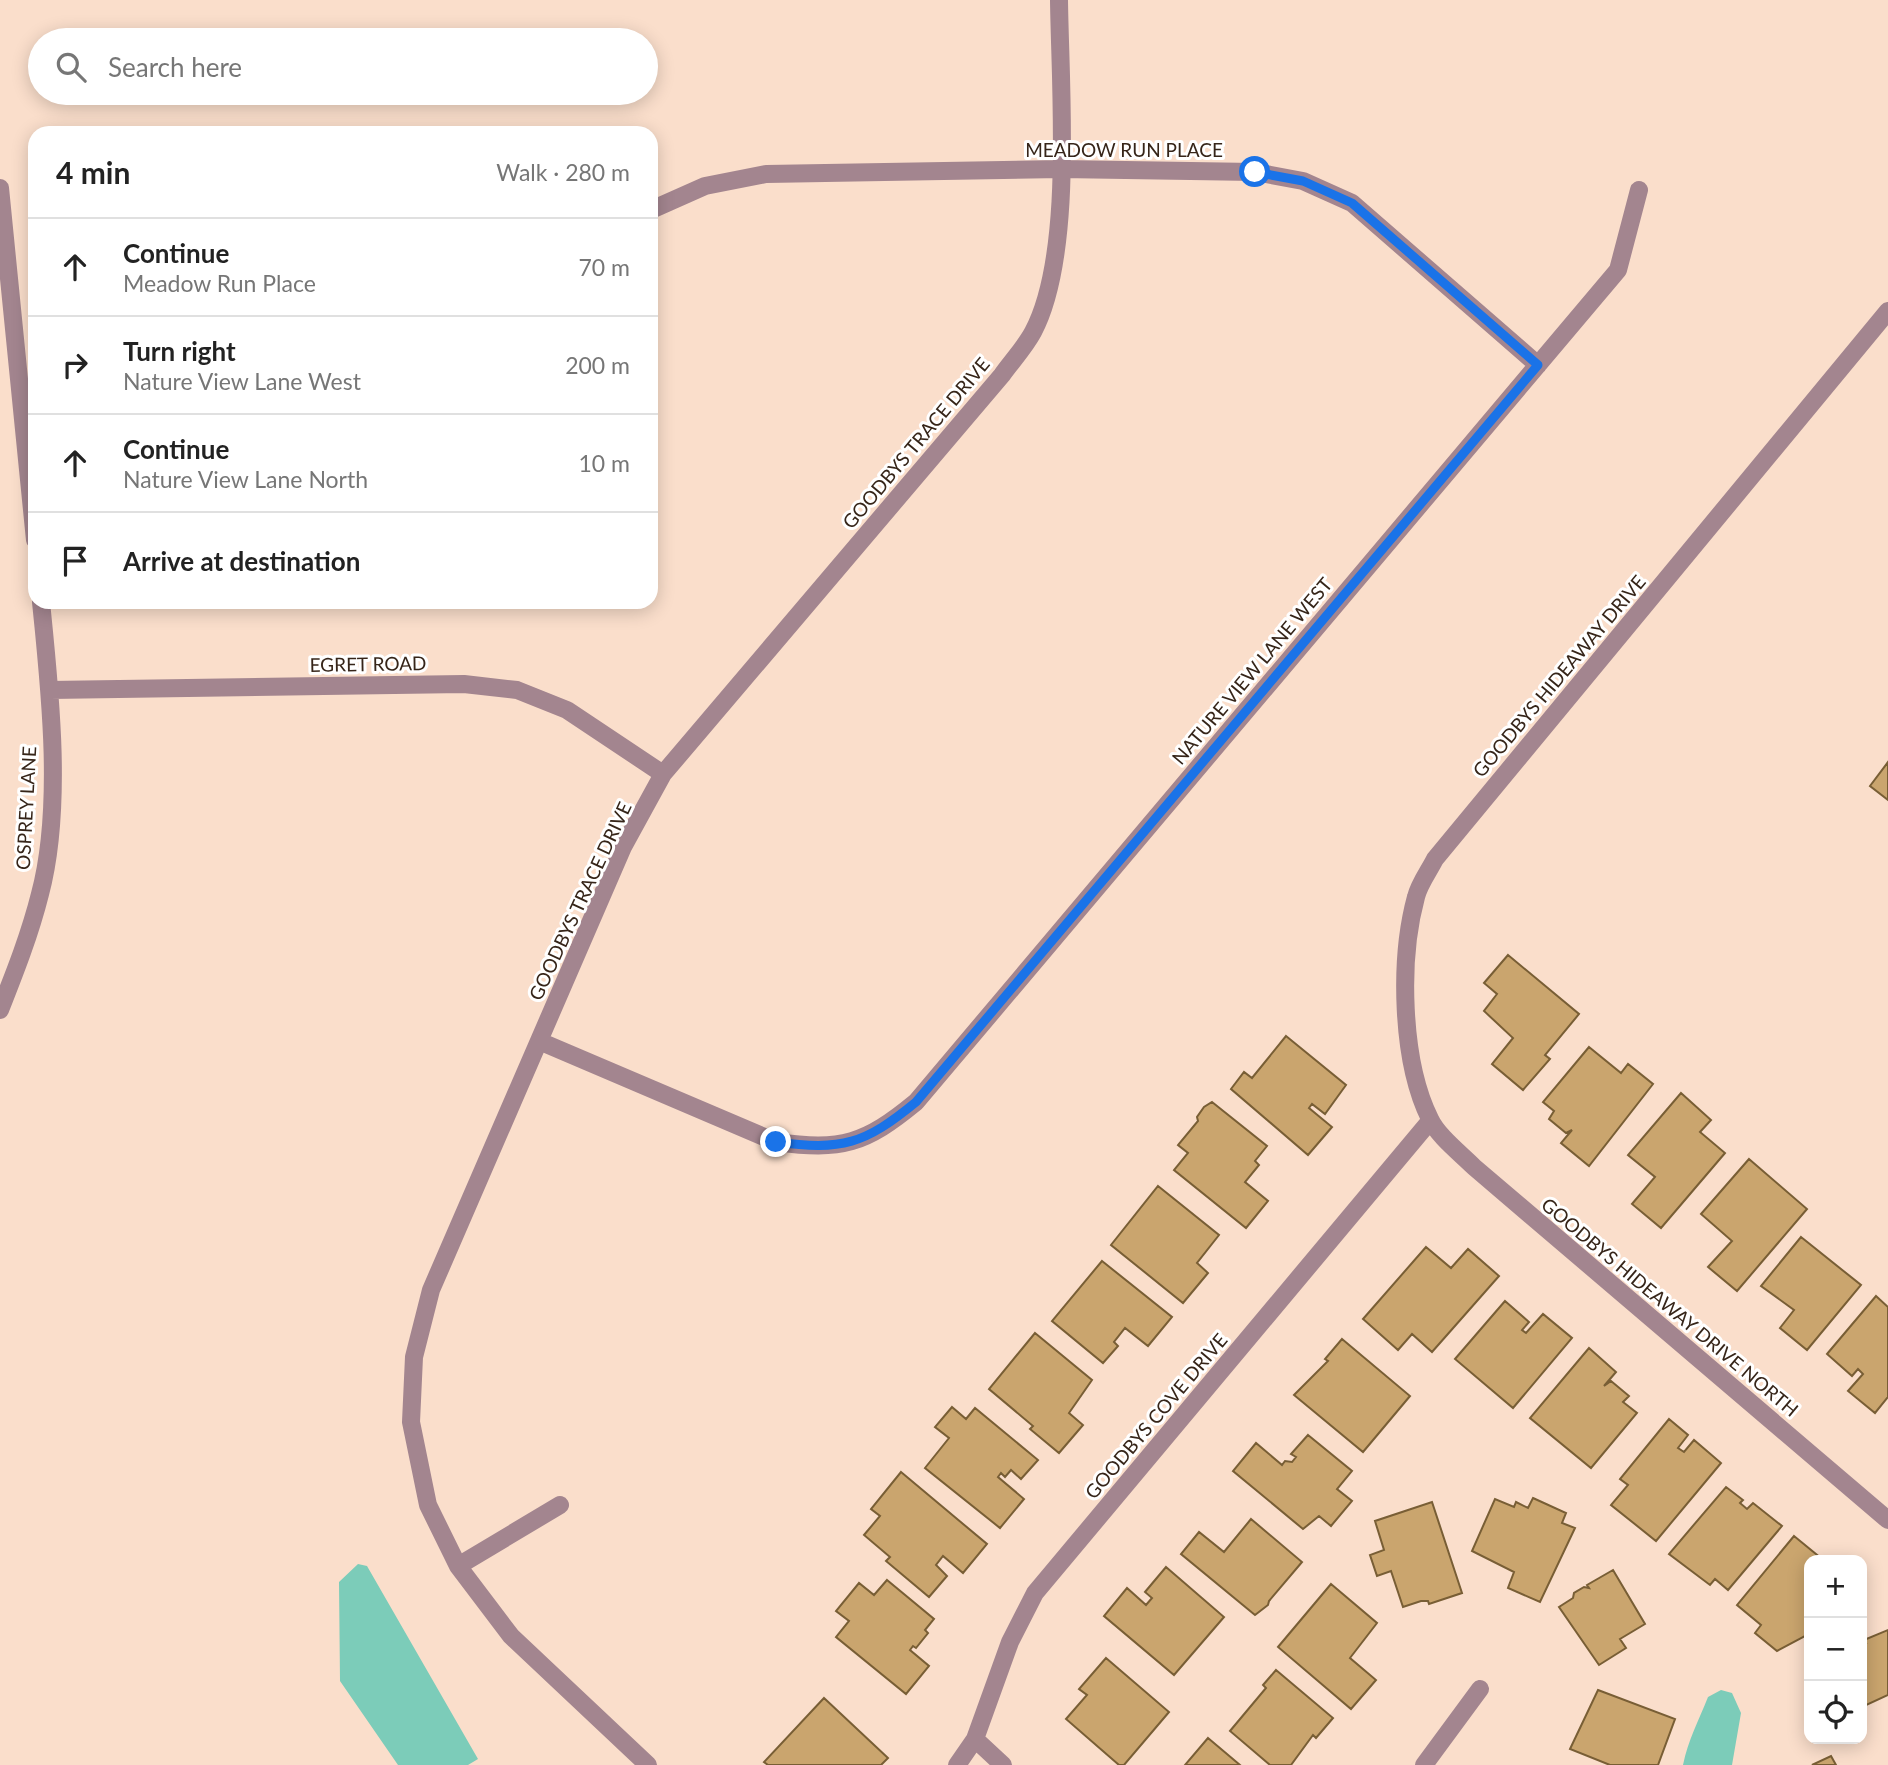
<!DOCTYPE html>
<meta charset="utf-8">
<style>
:root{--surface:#fff;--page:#f2f2f2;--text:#222;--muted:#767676;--line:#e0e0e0}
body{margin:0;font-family:Lato,sans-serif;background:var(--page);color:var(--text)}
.controls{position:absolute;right:21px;bottom:21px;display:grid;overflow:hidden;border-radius:14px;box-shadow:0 4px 18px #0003}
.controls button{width:63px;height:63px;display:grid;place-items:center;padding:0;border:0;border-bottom:2px solid var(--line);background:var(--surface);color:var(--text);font:35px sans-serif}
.stop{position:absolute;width:21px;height:21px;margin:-16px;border:5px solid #1a73e8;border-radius:50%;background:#fff}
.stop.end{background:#1a73e8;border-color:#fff;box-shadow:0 2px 7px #0008}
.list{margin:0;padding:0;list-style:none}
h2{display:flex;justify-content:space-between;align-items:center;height:91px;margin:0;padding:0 28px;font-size:30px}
h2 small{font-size:23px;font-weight:400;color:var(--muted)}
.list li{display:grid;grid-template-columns:46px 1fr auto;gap:21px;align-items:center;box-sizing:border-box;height:98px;padding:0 28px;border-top:2px solid var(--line)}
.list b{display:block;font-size:26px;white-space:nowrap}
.list p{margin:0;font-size:23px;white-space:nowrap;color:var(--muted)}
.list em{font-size:23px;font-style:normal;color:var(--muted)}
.icon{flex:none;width:38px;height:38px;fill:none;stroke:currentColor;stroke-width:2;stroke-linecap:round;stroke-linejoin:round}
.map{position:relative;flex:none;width:1888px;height:1765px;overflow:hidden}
.search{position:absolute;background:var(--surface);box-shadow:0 4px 18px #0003;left:28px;top:28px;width:630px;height:77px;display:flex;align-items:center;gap:18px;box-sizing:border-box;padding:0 24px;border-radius:38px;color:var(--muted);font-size:26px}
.panel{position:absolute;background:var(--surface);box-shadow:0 4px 18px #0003;left:28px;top:126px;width:630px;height:483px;border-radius:21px}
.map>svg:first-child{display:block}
.water{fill:#7cccb9}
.building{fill:#caa56e;stroke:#785e35;stroke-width:2}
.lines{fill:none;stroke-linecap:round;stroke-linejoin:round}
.minor{stroke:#a3858f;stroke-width:18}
.route{stroke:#1a73e8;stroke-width:9}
.labels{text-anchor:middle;stroke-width:6;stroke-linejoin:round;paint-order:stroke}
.street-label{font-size:19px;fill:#362519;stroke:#fff}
</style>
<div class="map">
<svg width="1888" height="1765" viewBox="0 0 1888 1765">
<rect width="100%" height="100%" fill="#fadecb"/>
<path class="water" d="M358,1564L367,1566L478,1759L468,1765H398L340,1681L339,1582Z
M1721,1690L1732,1693L1741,1713L1732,1765H1683C1688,1740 1699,1720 1708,1697Z"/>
<path class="building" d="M1888,762V800L1870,786Z
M1508,955L1579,1014L1545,1055L1550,1059L1523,1090L1492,1064L1513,1038L1484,1011L1497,994L1484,983Z
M1286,1036L1346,1085L1325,1114L1312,1104L1309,1108L1332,1127L1308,1155L1231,1089L1244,1072L1252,1078Z
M1589,1047L1621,1073L1628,1064L1653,1084L1589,1166L1561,1143L1572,1130L1566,1133L1549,1119L1554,1111L1543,1102Z
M1681,1093L1711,1120L1700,1132L1725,1153L1661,1228L1632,1204L1655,1177L1628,1155Z
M1212,1102L1267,1146L1255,1161L1259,1165L1245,1182L1268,1201L1246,1228L1174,1170L1188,1153L1178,1145L1198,1121L1197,1117L1204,1107Z
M1749,1159L1807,1209L1737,1291L1708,1267L1732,1241L1701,1214Z
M1158,1186L1219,1235L1197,1263L1208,1273L1183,1303L1111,1245Z
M1801,1237L1861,1285L1807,1350L1780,1328L1794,1310L1761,1286Z
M1426,1247L1451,1268L1468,1249L1499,1276L1432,1352L1412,1334L1398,1350L1363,1319Z
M1102,1261L1172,1317L1148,1346L1125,1328L1114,1342L1118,1346L1103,1363L1052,1321Z
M1876,1296L1888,1307V1397L1875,1413L1848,1391L1863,1374L1858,1369L1852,1376L1827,1354Z
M1505,1301L1529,1322L1522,1330L1526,1333L1543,1314L1572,1338L1513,1408L1455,1359Z
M1035,1333L1092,1380L1069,1413L1083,1425L1059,1453L1030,1429L1033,1426L989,1389Z
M1342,1339L1410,1396L1363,1452L1294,1395L1328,1361L1325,1359Z
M1589,1348L1616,1372L1604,1386L1611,1381L1629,1396L1623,1402L1637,1413L1591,1468L1530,1418Z
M952,1407L966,1419L975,1408L1038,1460L1021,1479L1011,1470L1005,1477L1001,1473L998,1477L1024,1499L1000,1528L925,1468L949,1438L935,1427Z
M1669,1419L1688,1435L1678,1448L1684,1452L1694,1440L1721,1463L1656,1541L1611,1505L1628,1485L1620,1479Z
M1308,1435L1352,1471L1337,1489L1352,1501L1331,1526L1319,1516L1303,1529L1233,1471L1256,1443L1282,1465L1285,1461L1292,1462L1296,1457L1291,1454Z
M901,1472L987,1544L963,1573L943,1556L936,1565L947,1576L929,1597L886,1561L890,1557L864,1535L880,1516L871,1509Z
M1726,1487L1743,1500L1740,1503L1747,1509L1753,1503L1782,1526L1728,1590L1715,1579L1710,1585L1669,1554Z
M1533,1498L1566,1513L1562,1523L1575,1528L1540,1602L1508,1588L1514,1572L1472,1551L1495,1499L1514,1507L1516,1502L1528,1508Z
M1432,1502L1462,1593L1429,1604L1428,1601H1421L1403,1607L1391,1571L1377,1576L1370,1555L1384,1550L1375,1521Z
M1251,1519L1302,1562L1269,1601L1268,1605L1255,1615L1181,1554L1199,1532L1224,1552Z
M1794,1536L1822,1559L1809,1560V1634L1777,1651L1755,1633L1761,1625L1737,1605Z
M1166,1567L1224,1617L1174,1675L1104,1616L1127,1588L1146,1605L1152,1598L1145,1592Z
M1613,1570L1645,1624L1620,1639L1626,1648L1599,1665L1559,1607L1573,1598L1574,1593L1584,1587L1589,1588L1587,1585Z
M887,1580L934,1619L925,1630L928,1633L916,1648L913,1646L910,1650L929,1666L906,1694L836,1637L849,1621L836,1611L859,1583L874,1595Z
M1331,1584L1377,1623L1350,1658L1376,1680L1351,1709L1278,1647Z
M1888,1630V1695L1862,1707V1645L1866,1643L1864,1640Z
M1106,1658L1169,1712L1124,1765H1119L1066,1719L1087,1695L1079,1689Z
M1276,1670L1333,1718L1316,1738L1313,1735L1291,1765H1270L1230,1731L1266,1688L1263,1685Z
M1598,1690L1675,1719L1658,1765H1610L1570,1749Z
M824,1698L888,1758L881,1765H768L764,1762Z
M1208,1738L1240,1765H1185Z
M1831,1756L1836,1765H1812Z"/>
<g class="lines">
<path class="minor" d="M0,188L35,540
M651,210L705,186L766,174L1061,169L1255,172L1303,181L1352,203L1538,365
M1888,311L1435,859C1429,871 1419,884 1416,897C1399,959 1401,1061 1430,1119C1438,1136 1460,1153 1474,1167L1888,1520
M50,690L464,684L517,690L567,710L663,774
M0,1010C15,972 30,934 40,894C63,808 50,690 41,602
M539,1041L776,1142C842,1151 865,1144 916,1102L1618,270L1639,190
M458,1566L560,1505
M975,1739L1003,1765
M648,1765L511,1636L458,1566L428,1505L411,1422L414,1357L431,1290L623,847L663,774L1002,375C1012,361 1025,347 1033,332C1074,255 1060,89 1059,0
M957,1765L975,1739L1010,1642L1035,1593L1430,1121
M1424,1765L1480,1689"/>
</g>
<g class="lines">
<path class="route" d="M776,1142C842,1151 865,1144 916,1102L1538,365L1352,203L1303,181L1255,172"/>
</g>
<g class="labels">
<g class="street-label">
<text x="1124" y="157">MEADOW RUN PLACE</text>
<text transform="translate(916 443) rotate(-50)" y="7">GOODBYS TRACE DRIVE</text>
<text transform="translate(368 664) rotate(-1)" y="7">EGRET ROAD</text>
<text transform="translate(1252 671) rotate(-50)" y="7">NATURE VIEW LANE WEST</text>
<text transform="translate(1559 676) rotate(-50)" y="7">GOODBYS HIDEAWAY DRIVE</text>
<text transform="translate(26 808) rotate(-87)" y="7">OSPREY LANE</text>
<text transform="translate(580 901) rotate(-65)" y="7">GOODBYS TRACE DRIVE</text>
<text transform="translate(1670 1307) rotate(40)" y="7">GOODBYS HIDEAWAY DRIVE NORTH</text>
<text transform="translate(1156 1416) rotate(-50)" y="7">GOODBYS COVE DRIVE</text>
</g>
</g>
</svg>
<div class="controls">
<button>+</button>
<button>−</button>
<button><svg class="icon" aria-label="locate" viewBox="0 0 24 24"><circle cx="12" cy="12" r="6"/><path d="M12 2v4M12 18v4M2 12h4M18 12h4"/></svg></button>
</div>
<div class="stop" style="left:1255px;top:172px"></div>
<div class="stop end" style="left:776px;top:1142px"></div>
<div class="search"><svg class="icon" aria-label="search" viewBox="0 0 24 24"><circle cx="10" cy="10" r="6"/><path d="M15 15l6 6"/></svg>Search here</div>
<section class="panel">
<h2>4 min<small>Walk · 280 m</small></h2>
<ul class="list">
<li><svg class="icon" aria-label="ahead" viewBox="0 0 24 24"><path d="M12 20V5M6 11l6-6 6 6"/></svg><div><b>Continue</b><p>Meadow Run Place</p></div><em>70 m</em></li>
<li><svg class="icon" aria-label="right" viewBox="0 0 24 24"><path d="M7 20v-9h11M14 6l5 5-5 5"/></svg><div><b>Turn right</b><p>Nature View Lane West</p></div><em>200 m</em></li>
<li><svg class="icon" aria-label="ahead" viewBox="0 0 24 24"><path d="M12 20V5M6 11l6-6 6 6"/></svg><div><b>Continue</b><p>Nature View Lane North</p></div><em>10 m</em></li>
<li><svg class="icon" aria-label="arrive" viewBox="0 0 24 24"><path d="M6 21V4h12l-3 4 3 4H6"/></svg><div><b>Arrive at destination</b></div></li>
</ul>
</section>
</div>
